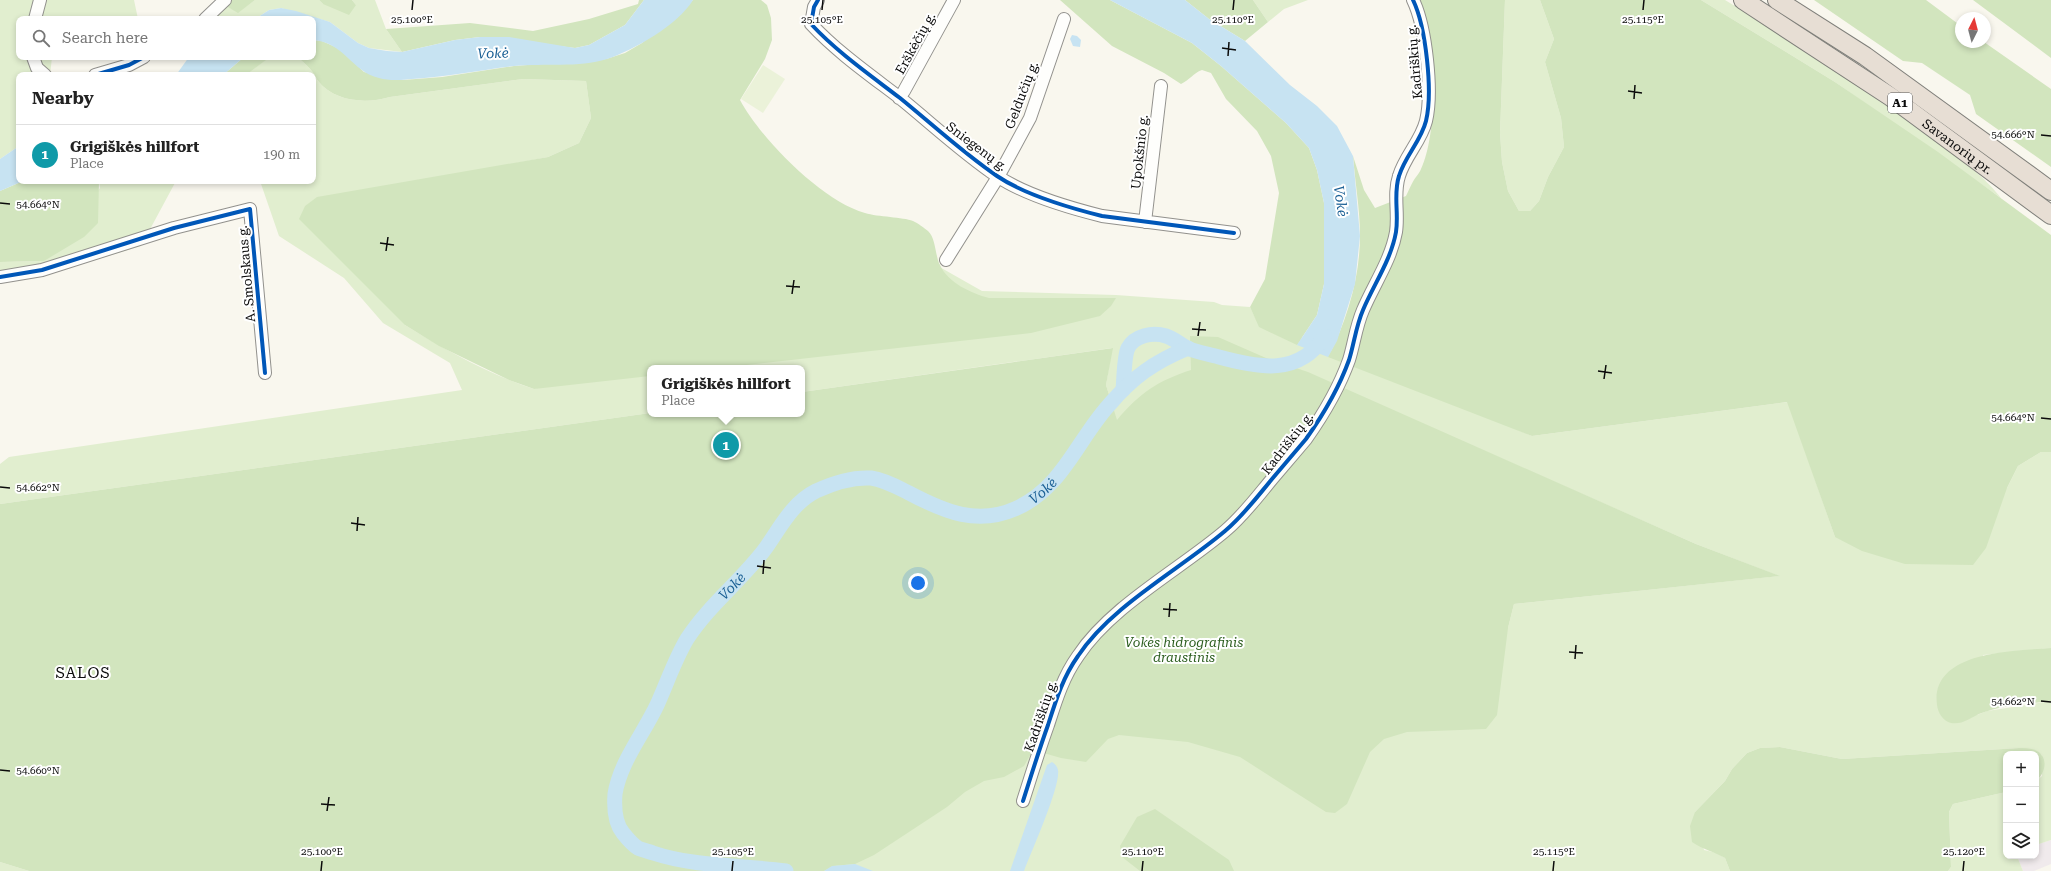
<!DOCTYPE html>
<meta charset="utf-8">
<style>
:root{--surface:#fff;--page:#f2f2f2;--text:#222;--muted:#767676;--line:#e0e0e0;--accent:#5e5e5a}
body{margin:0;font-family:"Roboto Serif",serif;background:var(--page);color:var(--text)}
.controls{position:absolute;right:12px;bottom:12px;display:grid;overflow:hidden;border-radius:8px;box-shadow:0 2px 6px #0003}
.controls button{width:36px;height:36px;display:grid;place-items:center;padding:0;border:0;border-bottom:1px solid var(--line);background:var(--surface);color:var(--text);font:20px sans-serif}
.compass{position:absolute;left:1955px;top:12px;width:36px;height:36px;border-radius:50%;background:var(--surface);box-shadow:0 2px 6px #0003;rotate:6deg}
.you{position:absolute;left:918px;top:583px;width:14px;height:14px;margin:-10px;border:3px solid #fff;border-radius:50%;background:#1a73e8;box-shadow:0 0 0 6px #1a73e833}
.badge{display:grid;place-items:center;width:26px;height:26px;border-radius:50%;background:var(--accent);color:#fff;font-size:13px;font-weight:700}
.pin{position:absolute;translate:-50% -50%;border:2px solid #fff;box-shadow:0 1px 4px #0006}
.popup{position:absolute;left:647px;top:365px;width:158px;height:52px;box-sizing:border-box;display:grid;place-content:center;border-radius:8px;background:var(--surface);filter:drop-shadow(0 1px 3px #0005);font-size:13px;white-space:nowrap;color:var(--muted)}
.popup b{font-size:15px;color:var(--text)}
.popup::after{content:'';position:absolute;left:50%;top:100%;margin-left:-8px;border:8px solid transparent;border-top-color:var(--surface)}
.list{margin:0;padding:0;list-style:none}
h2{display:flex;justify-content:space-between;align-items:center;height:52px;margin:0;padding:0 16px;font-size:17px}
h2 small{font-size:13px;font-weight:400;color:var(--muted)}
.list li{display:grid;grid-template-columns:26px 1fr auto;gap:12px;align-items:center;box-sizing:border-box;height:60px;padding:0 16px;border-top:1px solid var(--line)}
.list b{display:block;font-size:15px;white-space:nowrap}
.list p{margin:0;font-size:13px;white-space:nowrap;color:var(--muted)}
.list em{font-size:13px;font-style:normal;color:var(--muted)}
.icon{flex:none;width:22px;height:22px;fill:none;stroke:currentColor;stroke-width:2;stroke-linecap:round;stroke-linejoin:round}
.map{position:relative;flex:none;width:2051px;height:871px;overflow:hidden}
.search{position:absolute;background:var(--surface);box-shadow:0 2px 6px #0003;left:16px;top:16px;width:300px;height:44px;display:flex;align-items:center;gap:10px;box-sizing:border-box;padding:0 14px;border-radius:8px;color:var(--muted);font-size:15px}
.panel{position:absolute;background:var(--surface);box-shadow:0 2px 6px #0003;left:16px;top:72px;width:300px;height:112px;border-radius:8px}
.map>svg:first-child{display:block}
.industrial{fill:#f0eaec}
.green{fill:#e1eecf;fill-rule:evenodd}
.forest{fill:#d2e5be}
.pitch{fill:#ebf2d9}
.water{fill:#c7e3f2}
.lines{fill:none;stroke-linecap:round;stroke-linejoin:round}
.river{stroke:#c7e3f2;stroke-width:15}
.minor-casing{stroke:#92918d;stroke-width:14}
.highway-casing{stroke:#7f7f7a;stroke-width:20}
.minor{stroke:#fefefc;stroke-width:12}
.highway{stroke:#e7ded4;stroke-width:18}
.cycleway-casing{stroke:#fff;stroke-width:6}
.cycleway{stroke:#0057b8;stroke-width:4}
.ticks{fill:none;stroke:#0b0b0b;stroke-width:1.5}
.labels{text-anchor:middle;stroke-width:4;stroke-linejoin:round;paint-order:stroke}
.shield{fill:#fff;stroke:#545454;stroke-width:1}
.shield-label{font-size:12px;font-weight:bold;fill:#0b0b0b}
.street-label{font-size:13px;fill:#0b0b0b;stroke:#fff}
.park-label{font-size:13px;font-style:italic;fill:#2c5e1f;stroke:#fff}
.water-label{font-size:14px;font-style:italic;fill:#1b6095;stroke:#fff}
.quarter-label{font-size:15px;letter-spacing:1px;fill:#0b0b0b;stroke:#fff}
.ticks-label{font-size:10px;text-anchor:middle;fill:#0b0b0b;stroke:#fff;stroke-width:4;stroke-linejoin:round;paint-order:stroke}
</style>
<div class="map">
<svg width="2051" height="871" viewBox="0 0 2051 871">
<rect width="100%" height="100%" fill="#f9f7ee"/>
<path class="industrial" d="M2051,840V864L2034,871H2023L2017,856H2036V845Z"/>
<path class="green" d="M0,0H134L138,19H19V57H52L50,75H19V146L0,159Z
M255,0H319L323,4L356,5L352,0H375L386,29L402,52L369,48L358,43L330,22L281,8L269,10L255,19H211L226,6L238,12Z
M1253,0H1308L1284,9L1268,22Z
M1505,0H1540L1554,39L1545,62L1561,118L1564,147L1548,177L1539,201L1530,211H1519L1508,191L1502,162L1500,133Z
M1701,0H1725C1792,40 1857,83 1920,129C1948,150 1979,170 2001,198L1835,82Z
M297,57C302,61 307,65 311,70C314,73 315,77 318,81C335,102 366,104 390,97L523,79L586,81L591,118L579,143L548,157L496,167L405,325C446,350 488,374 534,389L922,257L982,291L1116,295L1214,302L1222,305L1250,307L1256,319L1532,436L1788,402L1835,537L2007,488L2018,466L2041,452H2051V648L1983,655L1977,715L1987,711L2051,701V840L2036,845V781L2042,776V755L2019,748L1842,759L1780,747L1760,748L1747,753L1732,769L1725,781L1695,812L1704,850L1717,853L1725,858L1730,871H808L1113,408L1106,385L1112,348L802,392V368H650V413L0,504V464L9,457L462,390L450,363L383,323L344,278L279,236L260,181H313V75H246L268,58ZM1473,446L1696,544L1779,576L1514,604L1508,628Z
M99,181H176L141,246L49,274L0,279V262L44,261L100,188Z
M2006,792V856H2017L2023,871H1948L1951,867L1949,812L1953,804Z
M0,862L29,871H0Z"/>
<path class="forest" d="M232,0H255L238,13L226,6Z
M319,0H352L356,5L349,15L323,4Z
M639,0H644L625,25L589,45L575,48L480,37L455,40L402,52L386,29L470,23L533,31L589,19L638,4Z
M693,0H761L767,5L771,18L772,40L765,59L740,100C761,139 822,201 865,213C878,217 903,217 913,221C918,223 924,228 928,231C936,238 935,256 940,265C948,283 971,293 989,298H1116L1111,306L1100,316L1031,333L720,368H650V376L534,389L509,380L439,346L405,325L299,219L305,206L317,197L548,157L579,143L591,118L586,81L523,79L390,97C366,104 335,102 318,81C315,77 314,73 311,70C307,65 302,61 297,57H313V40L322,41L340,49L364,72L403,80L442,77L514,66L606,59L625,53L642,43Z
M1060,0H1110L1192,43L1221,66L1286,123L1309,148L1317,170L1324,203V284L1317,315L1297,345L1259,327L1250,307L1265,279L1279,193L1271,156L1257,131L1226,99L1211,73L1202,70C1193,73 1190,80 1181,84L1164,73L1112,46Z
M1185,0H1253L1268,22L1245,41L1209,19Z
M1419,0H1505L1500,133L1502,162L1508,191L1519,211H1530L1539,201L1548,177L1564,147L1561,118L1545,62L1554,39L1540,0H1701L1835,82L1938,152L2051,235V452H2041L2018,466L2007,488L1986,548L1973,565L1905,564L1862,551L1835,537L1787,402L1532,436L1328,357C1347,321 1360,277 1360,236C1360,210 1355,182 1353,156L1364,190L1375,208L1406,196C1409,190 1412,182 1416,177C1418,174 1420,172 1421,169C1439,130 1436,39 1419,0Z
M1814,0H1926L1961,26V42H1984L2051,89V167L1976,114L1970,95L1922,63L1903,61Z
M1973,0H2051V58Z
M244,57H270L246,75H223Z
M23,181H99L98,223L84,237L44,261L0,262V191Z
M1190,336L1218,337L1266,358L1308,372L1696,544L1780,576L1514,604L1508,628L1497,715L1486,729L1407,732L1384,739L1370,752L1347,804L1335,813L1326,812L1240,757L1188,742L1119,735L1108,739L1086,762L1061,758L1033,750L1024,766L1004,777L984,781L965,792L947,807L874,855L855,864L833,866L824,871H29L0,862V504L650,413L802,414V392L1113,348L1106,385L1117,420C1140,393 1157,381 1191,370Z
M2051,648V701C2028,704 2001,705 1979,714C1970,718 1962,725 1951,723C1943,721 1938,713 1937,705C1930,650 2016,651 2051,648Z
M1780,747L1842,759L2019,748C2024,748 2030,748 2035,750C2049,756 2046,773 2036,781V754H2006V792L1953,804L1949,812L1951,867L1948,871H1730L1725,858C1713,851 1704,850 1692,842L1690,826L1695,812L1725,781L1732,769L1747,753L1760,748Z
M1155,809L1229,860L1234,871H1140L1122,857L1120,846L1137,817Z"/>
<path class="pitch" d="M763,65L785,79L763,113L741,99Z"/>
<path class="water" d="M644,0H693C678,25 634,50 607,59C578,68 545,63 514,66C480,70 447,77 412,79C402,80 389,81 379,78C352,72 344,42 313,40V19H255L269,10L281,8L296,11L330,22L358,43L369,48L387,51L402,52L455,40L480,37H509L575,48L589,45L625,25Z
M1110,0H1185L1209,19L1245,41L1290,85L1317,106L1337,126L1353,156L1360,236L1355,284L1337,341L1328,357L1297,345L1317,315L1324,284V203L1317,170L1309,148L1286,123L1221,66L1192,43Z
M1072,35L1077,36L1081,40L1080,47L1073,46L1070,39Z
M189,57H244L223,75H176Z
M19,146V181H23L0,191V159Z
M1052,762C1055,764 1057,766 1058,770C1061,786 1031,852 1024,871H1010L1047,765Z
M855,864L873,871H824L832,866Z"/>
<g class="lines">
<g class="river">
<path d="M1123,390C1124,380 1124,356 1128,348C1135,335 1153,332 1166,336C1173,338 1180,344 1187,348C1196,352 1209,354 1219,357C1259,368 1299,376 1325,336"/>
<path id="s1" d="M786,871C742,865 695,867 653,853C648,851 642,850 638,848C633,845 627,838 623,833C615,823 614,807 615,794C620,762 644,733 657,705C667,683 675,659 687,639C709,605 741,581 765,549C780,528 792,503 816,491C833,483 852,477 871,478C885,480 897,487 909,493C945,512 978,526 1017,508C1062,488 1078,439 1109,405C1133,377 1154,362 1188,348"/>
</g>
<g class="minor-casing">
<path id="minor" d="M818,0L814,7L811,24C837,52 870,75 900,98C932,124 963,153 997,176C1025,195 1070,208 1102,216L1234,233
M35,19L40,0
M205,19L225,0
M33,57L37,68L45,75
M95,75L129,65L144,57
M899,98L904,91L954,0
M1145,222L1161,86
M946,260L998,177L1030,118L1064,19
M0,277L42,270L174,228L250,209L265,373
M1023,801C1031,776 1039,750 1048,725C1056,700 1063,677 1078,656C1111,606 1179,570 1225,531C1243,516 1257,497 1272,479C1284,465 1295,452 1306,439C1323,415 1339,388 1349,360C1354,344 1356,326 1363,310C1374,284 1391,260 1396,232C1399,213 1393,194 1399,176C1405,156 1421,141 1426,121C1433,92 1426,27 1413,0"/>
</g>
<g class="highway-casing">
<g id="highway">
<path id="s2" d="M1743,0L1891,97L2051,215"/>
<path d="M1777,0L1865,56L2051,191"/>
</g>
</g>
<use href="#minor" class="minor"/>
<use href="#highway" class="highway"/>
<g class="cycleway-casing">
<path id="cycleway" d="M818,0L814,7L811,24C837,52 870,75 900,98C932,124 963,153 997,176C1025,195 1070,208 1102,216L1234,233
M95,75L129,65L144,57
M0,277L42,270L174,228L250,209L265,373
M1023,801C1031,776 1039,750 1048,725C1056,700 1063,677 1078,656C1111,606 1179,570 1225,531C1243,516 1257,497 1272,479C1284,465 1295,452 1306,439C1323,415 1339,388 1349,360C1354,344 1356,326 1363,310C1374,284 1391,260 1396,232C1399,213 1393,194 1399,176C1405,156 1421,141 1426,121C1433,92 1426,27 1413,0"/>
</g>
<use href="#cycleway" class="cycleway"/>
</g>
<path class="ticks" d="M412,10L413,0M822,10L823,0M1233,10L1234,0M1643,10L1644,0M1222,48L1236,50M1228,56L1229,42M1628,91L1642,93M1634,99L1635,85M2041,135L2051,136M0,203L10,204M380,243L394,245M386,251L388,237M786,286L800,287M792,294L794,280M1192,329L1206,330M1198,336L1200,322M1598,371L1612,373M1604,379L1606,365M2041,418L2051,419M0,487L10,488M351,523L365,525M357,531L358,517M757,566L771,568M763,574L764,560M1163,609L1177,610M1169,617L1170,603M1569,652L1583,653M1575,659L1576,645M2041,701L2051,702M0,770L10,771M321,804L335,805M327,811L329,797M321,871L322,861M732,871L733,861M1142,871L1143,861M1553,871L1554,861M1963,871L1964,861"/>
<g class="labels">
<rect class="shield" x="1888" y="93" width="24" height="20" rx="3"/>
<g class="shield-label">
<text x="1900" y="107">A1</text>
</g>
<g class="street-label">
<text transform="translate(915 43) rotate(-61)" y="5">Erškėčių g.</text>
<text transform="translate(1414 62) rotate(-95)" y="5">Kadriškių g.</text>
<text transform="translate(1021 95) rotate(-69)" y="5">Geldučių g.</text>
<text transform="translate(977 146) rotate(37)" y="5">Sniegenų g.</text>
<text dy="5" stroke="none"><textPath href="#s2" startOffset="260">Savanorių pr.</textPath></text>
<text transform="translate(1139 152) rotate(-84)" y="5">Upokšnio g.</text>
<text transform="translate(246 274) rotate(-95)" y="5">A. Smolskaus g.</text>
<text transform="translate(1287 443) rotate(-52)" y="5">Kadriškių g.</text>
<text transform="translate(1040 716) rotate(-71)" y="5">Kadriškių g.</text>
</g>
<g class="park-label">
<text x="1184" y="647">Vokės hidrografinis<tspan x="1184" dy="15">draustinis</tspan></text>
</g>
<g class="water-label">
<text transform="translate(493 53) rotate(-2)" y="5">Vokė</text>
<text transform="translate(1341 201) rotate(82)" y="5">Vokė</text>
<text dy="5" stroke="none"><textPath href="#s1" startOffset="824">Vokė</textPath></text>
<text dy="5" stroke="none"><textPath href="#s1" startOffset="453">Vokė</textPath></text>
</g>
<g class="quarter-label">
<text x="83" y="678">SALOS</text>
</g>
</g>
<g class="ticks-label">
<text x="412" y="23">25.100°E</text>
<text x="822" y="23">25.105°E</text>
<text x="1233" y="23">25.110°E</text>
<text x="1643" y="23">25.115°E</text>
<text x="2013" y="138">54.666°N</text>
<text x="38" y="208">54.664°N</text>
<text x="2013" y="421">54.664°N</text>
<text x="38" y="491">54.662°N</text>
<text x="2013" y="705">54.662°N</text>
<text x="38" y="774">54.660°N</text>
<text x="322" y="855">25.100°E</text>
<text x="733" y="855">25.105°E</text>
<text x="1143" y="855">25.110°E</text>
<text x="1554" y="855">25.115°E</text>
<text x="1964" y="855">25.120°E</text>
</g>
</svg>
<div class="controls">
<button>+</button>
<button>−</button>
<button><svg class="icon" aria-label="layers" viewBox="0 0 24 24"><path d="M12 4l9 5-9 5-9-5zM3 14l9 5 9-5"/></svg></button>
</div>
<svg class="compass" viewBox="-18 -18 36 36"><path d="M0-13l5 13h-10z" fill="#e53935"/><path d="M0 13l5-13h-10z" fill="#767676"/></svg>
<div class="you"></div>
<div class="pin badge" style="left:726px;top:445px;background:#0f9aa8">1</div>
<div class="popup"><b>Grigiškės hillfort</b>Place</div>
<div class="search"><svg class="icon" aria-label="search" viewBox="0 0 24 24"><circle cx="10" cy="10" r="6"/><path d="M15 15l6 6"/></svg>Search here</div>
<section class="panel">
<h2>Nearby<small></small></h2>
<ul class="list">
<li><span class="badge" style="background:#0f9aa8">1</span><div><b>Grigiškės hillfort</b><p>Place</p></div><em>190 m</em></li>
</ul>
</section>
</div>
